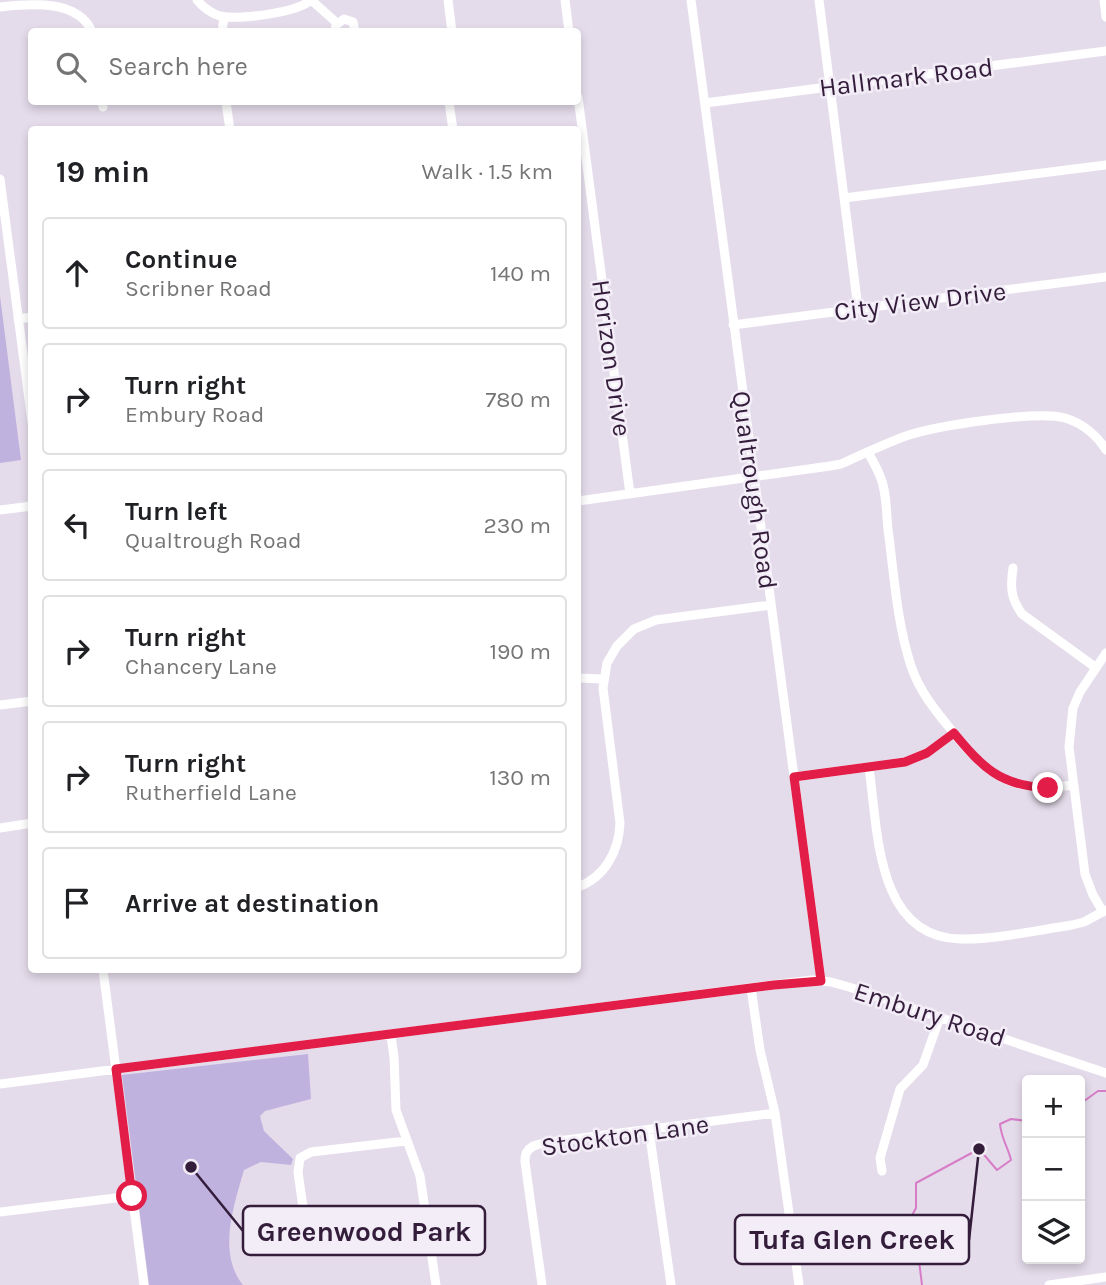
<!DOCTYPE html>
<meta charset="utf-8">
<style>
:root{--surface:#fff;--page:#f6f6f6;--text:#202124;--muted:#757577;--line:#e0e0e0}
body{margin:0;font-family:Karla,sans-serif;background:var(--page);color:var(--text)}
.controls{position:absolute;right:21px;bottom:21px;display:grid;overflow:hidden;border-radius:7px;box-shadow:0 4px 10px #0003}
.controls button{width:63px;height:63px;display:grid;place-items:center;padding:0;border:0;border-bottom:2px solid var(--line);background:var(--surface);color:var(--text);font:35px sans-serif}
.stop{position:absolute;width:21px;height:21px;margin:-16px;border:5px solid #e11d48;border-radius:50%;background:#fff}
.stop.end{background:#e11d48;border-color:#fff;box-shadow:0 2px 7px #0008}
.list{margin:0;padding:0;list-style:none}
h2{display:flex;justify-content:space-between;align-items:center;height:91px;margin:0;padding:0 28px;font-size:30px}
h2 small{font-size:23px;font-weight:400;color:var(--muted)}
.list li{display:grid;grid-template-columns:46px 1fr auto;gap:21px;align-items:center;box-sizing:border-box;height:112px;margin:0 14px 14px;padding:0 14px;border:2px solid var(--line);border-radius:7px}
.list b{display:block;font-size:26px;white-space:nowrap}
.list p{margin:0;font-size:23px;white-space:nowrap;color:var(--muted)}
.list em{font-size:23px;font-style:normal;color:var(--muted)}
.icon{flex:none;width:38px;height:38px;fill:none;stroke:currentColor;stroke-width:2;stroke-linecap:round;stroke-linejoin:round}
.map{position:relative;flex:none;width:1106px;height:1285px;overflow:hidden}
.search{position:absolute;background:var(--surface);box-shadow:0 4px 10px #0003;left:28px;top:28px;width:553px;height:77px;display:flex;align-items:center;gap:18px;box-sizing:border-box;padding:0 24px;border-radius:7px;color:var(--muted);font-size:26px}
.panel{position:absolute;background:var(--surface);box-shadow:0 4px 10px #0003;left:28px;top:126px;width:553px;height:847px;border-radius:7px}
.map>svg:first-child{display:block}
.green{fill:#c0b2df}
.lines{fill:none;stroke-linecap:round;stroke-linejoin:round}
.stream{stroke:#d77dc7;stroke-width:2}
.minor{stroke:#fff;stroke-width:9}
.route{stroke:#e11d48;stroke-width:9}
.labels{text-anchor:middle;stroke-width:5;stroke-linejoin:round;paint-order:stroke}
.street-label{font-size:26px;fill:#341d3b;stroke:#f2edf7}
.leader{fill:none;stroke:#341d3b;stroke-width:2.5}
.callout-dot{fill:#341d3b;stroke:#f2edf7;stroke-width:2.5}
.callout{fill:#f2edf7;stroke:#341d3b;stroke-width:2.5}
.callout-label{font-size:28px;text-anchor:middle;font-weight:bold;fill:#341d3b}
</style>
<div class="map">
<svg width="1106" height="1285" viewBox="0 0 1106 1285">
<rect width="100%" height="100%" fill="#e5dceb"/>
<path class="green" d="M0,296L21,460L0,463Z
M308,1054L311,1099L265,1111L260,1116L264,1131L293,1159L291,1165L261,1162L244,1170C234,1205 217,1253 243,1285H149L122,1075Z"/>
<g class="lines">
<path class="stream" d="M1080,1104L1098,1091H1106
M922,1285L917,1245L919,1231L910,1219L916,1208V1183L979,1149L997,1170L1011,1160C1008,1147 1001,1138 1000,1124L1011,1119L1027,1121"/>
<path class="minor" d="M197,0C203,7 210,13 220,16C238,20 297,13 311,0
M311,0L337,23
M448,0L452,32
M565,0L569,32
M691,0L821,980
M819,0L858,308
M1104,0L1106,17
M0,7C32,3 79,0 92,32
M222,32L224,17
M335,32L336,25L344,19L353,22L355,32
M578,97L630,494
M102,102L103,107
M226,102L230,130
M449,102L453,130
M705,103L1106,51
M0,179L32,422
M844,198L1106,165
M18,319L32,317
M733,325L1106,277
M868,452C872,460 877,468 880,476C887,492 886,512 888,529C894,575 897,623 911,666C921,696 942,718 961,742C995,783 1022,792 1074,785
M578,501L830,466L841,464C863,454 884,444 906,436C934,426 1038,410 1065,418C1082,423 1097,435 1106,450
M0,510L32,506
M1013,568C1010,587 1011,599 1022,614L1095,667
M578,678L603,679
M0,705L32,701
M869,768C878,828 875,937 960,939C993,940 1039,930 1072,925L1084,922L1106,910
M794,777L905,762L927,753L954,733
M0,828L32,823
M578,887C605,877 619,851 620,823L603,688L607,663L617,646L634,629L656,620L771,605
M1103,912L1093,895L1085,874L1069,747L1073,708L1080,692L1106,653
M103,970L144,1285
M751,988L760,1050L775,1113L799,1285
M391,1036L394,1057L396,1110L420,1176L436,1285
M0,1084L812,980L831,982L849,987L1106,1073
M649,1130L671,1285
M882,1171L880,1158L900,1089L923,1065L940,1017
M0,1212L132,1196
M308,1243L298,1172L300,1158L311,1152L406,1141
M542,1285L525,1162C524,1146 537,1144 550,1142L775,1113
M1049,1285L1106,1277"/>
</g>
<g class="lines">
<path class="route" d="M132,1196L116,1069L774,985L821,981L794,777L905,762L927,753L954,733C982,767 1000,786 1048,788"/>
</g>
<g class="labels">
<g class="street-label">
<text transform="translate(906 77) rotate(-7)" y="9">Hallmark Road</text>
<text transform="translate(920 301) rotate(-7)" y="9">City View Drive</text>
<text transform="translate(612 358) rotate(82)" y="9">Horizon Drive</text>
<text transform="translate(755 490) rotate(82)" y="9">Qualtrough Road</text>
<text transform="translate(930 1014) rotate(18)" y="9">Embury Road</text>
<text transform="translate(625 1135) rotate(-8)" y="9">Stockton Lane</text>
</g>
</g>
<path class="leader" d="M191 1167L243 1231M979 1149L969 1240"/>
<g class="callout-dot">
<circle cx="191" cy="1167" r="7"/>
<circle cx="979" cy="1149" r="7"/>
</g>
<g class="callout">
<rect x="243" y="1206" width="242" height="49" rx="7"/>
<rect x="735" y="1215" width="234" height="49" rx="7"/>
</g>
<g class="callout-label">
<text x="364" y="1241">Greenwood Park</text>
<text x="852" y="1249">Tufa Glen Creek</text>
</g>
</svg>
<div class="controls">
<button>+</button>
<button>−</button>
<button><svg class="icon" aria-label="layers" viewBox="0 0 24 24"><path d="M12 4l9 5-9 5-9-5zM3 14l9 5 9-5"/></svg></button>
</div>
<div class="stop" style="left:132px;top:1196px"></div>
<div class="stop end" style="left:1048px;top:788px"></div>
<div class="search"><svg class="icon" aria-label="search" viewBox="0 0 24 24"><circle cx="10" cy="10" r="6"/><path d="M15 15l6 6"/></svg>Search here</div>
<section class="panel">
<h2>19 min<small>Walk · 1.5 km</small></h2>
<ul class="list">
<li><svg class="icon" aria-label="ahead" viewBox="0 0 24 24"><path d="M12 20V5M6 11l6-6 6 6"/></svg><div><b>Continue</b><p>Scribner Road</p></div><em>140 m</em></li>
<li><svg class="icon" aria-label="right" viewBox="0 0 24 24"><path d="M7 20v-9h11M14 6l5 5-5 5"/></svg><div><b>Turn right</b><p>Embury Road</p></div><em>780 m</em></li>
<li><svg class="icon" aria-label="left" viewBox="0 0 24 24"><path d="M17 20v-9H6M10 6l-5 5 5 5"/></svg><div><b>Turn left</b><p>Qualtrough Road</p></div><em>230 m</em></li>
<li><svg class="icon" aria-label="right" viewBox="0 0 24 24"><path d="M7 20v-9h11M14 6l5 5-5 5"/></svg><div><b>Turn right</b><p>Chancery Lane</p></div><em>190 m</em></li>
<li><svg class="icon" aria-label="right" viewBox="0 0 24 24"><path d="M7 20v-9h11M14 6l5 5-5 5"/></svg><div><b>Turn right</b><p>Rutherfield Lane</p></div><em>130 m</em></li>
<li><svg class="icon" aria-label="arrive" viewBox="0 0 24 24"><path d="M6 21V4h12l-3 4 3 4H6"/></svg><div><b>Arrive at destination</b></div></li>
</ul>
</section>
</div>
